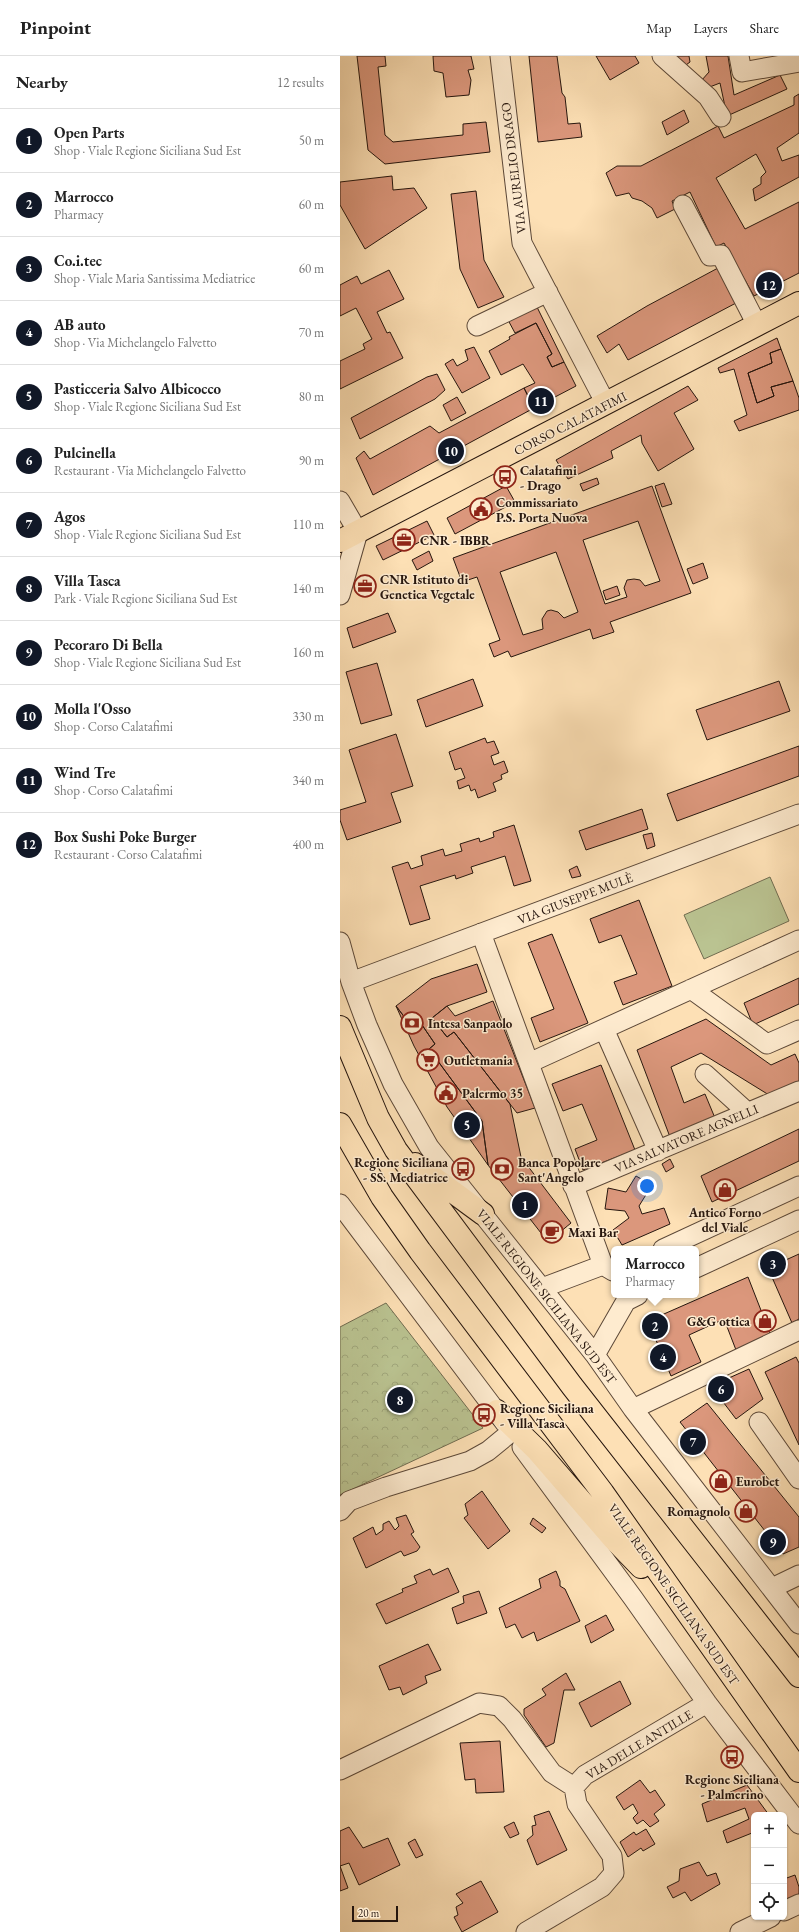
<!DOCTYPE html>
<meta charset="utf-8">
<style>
:root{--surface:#fff;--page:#f6f6f6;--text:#222;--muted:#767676;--line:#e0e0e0;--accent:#111827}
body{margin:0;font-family:"EB Garamond",serif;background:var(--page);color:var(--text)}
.controls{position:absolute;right:12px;bottom:12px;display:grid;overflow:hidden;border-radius:6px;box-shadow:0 1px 3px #0004}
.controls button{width:36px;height:36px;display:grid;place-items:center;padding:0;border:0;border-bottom:1px solid var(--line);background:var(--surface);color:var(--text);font:20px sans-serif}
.scale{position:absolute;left:12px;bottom:10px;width:46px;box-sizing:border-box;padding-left:4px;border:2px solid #26160e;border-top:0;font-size:11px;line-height:14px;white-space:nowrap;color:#26160e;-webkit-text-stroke:3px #feebcf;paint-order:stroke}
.you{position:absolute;left:307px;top:1130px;width:14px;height:14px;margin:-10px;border:3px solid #fff;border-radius:50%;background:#1a73e8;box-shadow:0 0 0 6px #1a73e833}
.badge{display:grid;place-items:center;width:26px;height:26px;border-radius:50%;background:var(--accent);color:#fff;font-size:13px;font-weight:700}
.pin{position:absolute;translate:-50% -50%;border:2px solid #fff;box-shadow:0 1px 4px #0006}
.popup{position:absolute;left:271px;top:1190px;width:88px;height:52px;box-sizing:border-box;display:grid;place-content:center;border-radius:6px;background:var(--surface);filter:drop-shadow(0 1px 3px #0005);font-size:13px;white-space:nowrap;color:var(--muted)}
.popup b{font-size:15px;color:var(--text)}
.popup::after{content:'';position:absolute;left:50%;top:100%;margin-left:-8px;border:8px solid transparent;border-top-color:var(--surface)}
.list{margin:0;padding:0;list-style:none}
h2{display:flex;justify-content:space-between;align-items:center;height:52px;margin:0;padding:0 16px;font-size:17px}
h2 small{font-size:13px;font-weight:400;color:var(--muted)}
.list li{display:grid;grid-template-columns:26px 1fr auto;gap:12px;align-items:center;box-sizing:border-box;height:64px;padding:0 16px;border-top:1px solid var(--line)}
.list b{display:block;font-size:15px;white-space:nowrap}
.list p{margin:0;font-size:13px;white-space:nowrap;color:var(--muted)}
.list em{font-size:13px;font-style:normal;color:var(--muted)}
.icon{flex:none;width:22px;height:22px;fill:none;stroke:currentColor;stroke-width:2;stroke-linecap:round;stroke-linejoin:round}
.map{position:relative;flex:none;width:459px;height:1876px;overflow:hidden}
header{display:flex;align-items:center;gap:24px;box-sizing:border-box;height:56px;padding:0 20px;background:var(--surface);border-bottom:1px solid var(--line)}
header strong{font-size:19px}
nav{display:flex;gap:22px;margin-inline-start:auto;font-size:14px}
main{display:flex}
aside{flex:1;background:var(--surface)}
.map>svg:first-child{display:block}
.forest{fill:url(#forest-crowns);stroke:#706c50}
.pitch{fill:#bac391;stroke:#706c50}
.building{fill:#db977c;stroke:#26160e;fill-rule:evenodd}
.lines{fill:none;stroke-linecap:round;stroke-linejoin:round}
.minor-casing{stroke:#5c4838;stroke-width:21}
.major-casing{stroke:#26160e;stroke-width:24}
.minor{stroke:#feebcf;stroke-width:19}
.major{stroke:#fde0b5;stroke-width:22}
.labels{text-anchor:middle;stroke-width:3;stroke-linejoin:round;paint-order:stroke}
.street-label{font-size:13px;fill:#26160e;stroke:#feebcf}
.poi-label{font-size:13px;font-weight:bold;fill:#26160e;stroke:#feebcf;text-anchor:start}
</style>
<header>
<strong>Pinpoint</strong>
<nav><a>Map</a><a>Layers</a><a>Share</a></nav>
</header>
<main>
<aside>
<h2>Nearby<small>12 results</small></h2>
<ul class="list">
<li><span class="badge">1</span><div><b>Open Parts</b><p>Shop · Viale Regione Siciliana Sud Est</p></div><em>50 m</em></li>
<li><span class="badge">2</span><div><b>Marrocco</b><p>Pharmacy</p></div><em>60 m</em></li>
<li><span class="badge">3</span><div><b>Co.i.tec</b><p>Shop · Viale Maria Santissima Mediatrice</p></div><em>60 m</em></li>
<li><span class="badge">4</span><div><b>AB auto</b><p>Shop · Via Michelangelo Falvetto</p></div><em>70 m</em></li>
<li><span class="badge">5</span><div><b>Pasticceria Salvo Albicocco</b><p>Shop · Viale Regione Siciliana Sud Est</p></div><em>80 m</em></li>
<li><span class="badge">6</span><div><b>Pulcinella</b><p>Restaurant · Via Michelangelo Falvetto</p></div><em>90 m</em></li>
<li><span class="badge">7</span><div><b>Agos</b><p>Shop · Viale Regione Siciliana Sud Est</p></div><em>110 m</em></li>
<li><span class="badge">8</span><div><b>Villa Tasca</b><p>Park · Viale Regione Siciliana Sud Est</p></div><em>140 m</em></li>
<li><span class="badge">9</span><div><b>Pecoraro Di Bella</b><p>Shop · Viale Regione Siciliana Sud Est</p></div><em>160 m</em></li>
<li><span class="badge">10</span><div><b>Molla l'Osso</b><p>Shop · Corso Calatafimi</p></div><em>330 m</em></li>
<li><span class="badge">11</span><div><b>Wind Tre</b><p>Shop · Corso Calatafimi</p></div><em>340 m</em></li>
<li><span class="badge">12</span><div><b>Box Sushi Poke Burger</b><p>Restaurant · Corso Calatafimi</p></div><em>400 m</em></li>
</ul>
</aside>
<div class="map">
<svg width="459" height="1876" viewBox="0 0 459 1876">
<defs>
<pattern id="forest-crowns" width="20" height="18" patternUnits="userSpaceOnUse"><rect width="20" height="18" fill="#bac391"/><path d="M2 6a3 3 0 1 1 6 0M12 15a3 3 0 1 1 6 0" fill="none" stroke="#a0a77c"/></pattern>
</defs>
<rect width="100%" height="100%" fill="#fde0b5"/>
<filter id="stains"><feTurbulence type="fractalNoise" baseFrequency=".005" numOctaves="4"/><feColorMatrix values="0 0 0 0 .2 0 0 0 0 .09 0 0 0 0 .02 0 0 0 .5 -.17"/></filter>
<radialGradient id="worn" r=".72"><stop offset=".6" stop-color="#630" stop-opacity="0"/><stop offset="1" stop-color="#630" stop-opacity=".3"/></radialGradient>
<path class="forest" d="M46,1247L143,1372L0,1439V1271Z"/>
<path class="pitch" d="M430,821L449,865L364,903L344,859Z"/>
<path class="building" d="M17,0H45L46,10L38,11L45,79L53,86L123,79V68L146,66L150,96L45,108L28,94Z
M93,0H131L134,13L128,14L131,24L129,39L106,41L103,17L94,15Z
M189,0H217L222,37L225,41L228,68L240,67L242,81L198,86Z
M256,0H295L299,7L270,24Z
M334,0H349L350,6L346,9Z
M366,0H388L394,39L440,19L447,33L387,60L380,27L367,32L361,25L369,16Z
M459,38V77L437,92L442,105L459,99V121L415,145L413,133L421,128V121L426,116L416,98L376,122L405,173L459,146V217L414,240L384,187L376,191L350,136L332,145L335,153L317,162L312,152L302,145L292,142L289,137L276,140L266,117L277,110H301L378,70L384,82L454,49V41Z
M344,54L349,66L327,79L322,66Z
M52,120L53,134L74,132L87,152L25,193L0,149V126Z
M136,135L144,204L164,241L138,252L120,213L111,138Z
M378,212L396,247L288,304L279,288L267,297L257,280L307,250Z
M49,214L64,243L37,256L47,277L50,276L63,302L0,333V305L25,293L23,288L32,283L16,252L0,260V229L17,220L21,228Z
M196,249L224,306L212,311L207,301L212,298L196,267L175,277L168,264Z
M196,267L212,298L207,301L212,311L224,306L236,330L194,352L184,332L195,327L183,308L161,319L149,295L170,283L169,281Z
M437,282L441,293L430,297L432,307L408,317L417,347L434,340L431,331L453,325L459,342V354L399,375L394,365L407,359L394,313L380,317L378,312Z
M134,291L150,322L122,337L105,308L113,303L117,310L128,304L125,294Z
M441,293L453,325L431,331L434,340L417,347L408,317L432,307L430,297Z
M97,318L105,334L95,343L20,383L11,362L87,321Z
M348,330L358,344L334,357L354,393L318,415L302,387L301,379L271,395L273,402L228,423L216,404Z
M184,332L194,352L33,439L16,402L24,395L30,403L90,370L99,377Z
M117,341L126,357L111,365L103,349Z
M257,422L259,428L243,435L240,428Z
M324,427L332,448L322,451L315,430Z
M166,430L175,446L115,478L107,462Z
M312,430L351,537L270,566L274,576L253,583L250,573L171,601L168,595L154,601L149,588L160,584L137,521L122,526L113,502ZM298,465L320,525L305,530L300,524L294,523L287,524L284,532L287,541L265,548L243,484ZM216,496L238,556L224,562L218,556L211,554L207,555L202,563L203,573L183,579L160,516Z
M87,465L94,479L43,504L36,490Z
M89,495L93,505L77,514L72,504Z
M363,507L368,522L353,528L347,513Z
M277,530L280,539L266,544L263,535Z
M48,557L56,576L13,592L7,572Z
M37,607L52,659L21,668L6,616Z
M133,623L143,650L86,671L77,644Z
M439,625L450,655L367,684L356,654Z
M56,678L73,730L51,737L61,766L7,784L0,764V754L26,746L9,694Z
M145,682L147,687L154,685L159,697L151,700L154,709L164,705L168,716L161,719L162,723L153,727L156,735L138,742L135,733L131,735L129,729L119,733L117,725L125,722L121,712L115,714L109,696Z
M459,690V720L337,765L327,738Z
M302,753L308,773L246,794L239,775Z
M174,769L191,825L174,830L165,800L131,811L133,817L116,823L115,819L80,830L90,863L70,869L52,811L68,806L71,813L83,809L81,800L103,793L105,800L122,795L120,788L139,782L140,786L154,781L153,776Z
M312,777L315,790L307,793L303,779Z
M237,810L241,820L232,822L229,814Z
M299,844L332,930L283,949L274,926L297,918L281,879L259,887L250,863Z
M212,878L248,967L200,986L191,962L214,953L188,887Z
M137,908L147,936L107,950L92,962L107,981L114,976L170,1048L181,1101L231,1167L208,1186L148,1109L142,1065L89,993L95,988L80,966L72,971L56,950L91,923Z
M459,922V948L413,969L404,947Z
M153,945L195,1052L177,1057L114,976L107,981L92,962L107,950L115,960Z
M56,950L72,971L80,966L95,988L89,993L142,1065L148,1109L107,1051L74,990Z
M366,963L431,1009L455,998L459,1007V1026L429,1039L361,997L331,1011L344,1047L365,1038L375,1062L330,1081L297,994Z
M261,1009L295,1094L243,1114L235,1093L257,1084L242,1048L223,1055L212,1028Z
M459,1073V1105L372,1146L361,1120Z
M330,1103L334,1111L326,1116L322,1108Z
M296,1120L312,1129L299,1150L302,1158L324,1152L330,1168L282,1189L273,1174L289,1162L285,1155L265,1153L268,1132L286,1136Z
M459,1198V1263L452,1267L428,1212Z
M408,1221L431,1280L396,1294L384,1263L349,1279L361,1306L331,1320L308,1265Z
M456,1301L459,1307V1389L425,1316Z
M409,1313L423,1343L396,1363L371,1330Z
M367,1347L459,1461V1491L443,1498L340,1366Z
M142,1435L170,1475L148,1493L124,1462L128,1459L125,1448Z
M66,1459L74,1476L71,1478L80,1491L77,1495L64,1500L61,1495L26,1512L13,1482L33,1471L36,1479L43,1474V1468L49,1465L55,1474L59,1470L56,1462Z
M193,1462L206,1472L202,1477L190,1468Z
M108,1512L119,1536L46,1568L36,1548L63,1536L62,1533L77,1527L74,1520L90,1513L93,1519Z
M216,1515L220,1525V1530L225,1533L240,1565L197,1585L194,1576L182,1582L175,1568L166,1572L159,1552L201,1532L199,1523Z
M139,1535L147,1557L117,1568L112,1552L124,1547L123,1540Z
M266,1559L274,1574L251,1587L245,1570Z
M88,1588L101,1614L85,1620L87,1627L63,1639L60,1631L49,1634L39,1610Z
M226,1617L235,1634H224L214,1687L206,1691L184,1659V1653L206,1639L202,1633Z
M280,1625L291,1648L251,1671L239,1647Z
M160,1685L164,1736L136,1737L135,1723L125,1724L120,1687Z
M300,1724L310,1737L315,1734L325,1749L314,1758L319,1765L310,1771L303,1764L297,1768L293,1762L298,1757L293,1748L284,1754L276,1741Z
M407,1729L429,1759H414V1782L412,1777L387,1787L383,1775L409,1763L405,1752L367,1766L362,1748Z
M209,1755L227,1794L197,1809L187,1784L193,1779L192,1770L196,1769L194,1760Z
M174,1766L179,1778L170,1782L164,1771Z
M9,1771L23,1792L48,1782L60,1809L19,1829L9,1807L0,1810L8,1832L0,1835V1775Z
M306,1773L315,1788L303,1795L301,1792L288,1801L280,1786L294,1776L296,1779Z
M75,1783L83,1799L76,1802L68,1787Z
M359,1806L367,1820L376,1817L380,1828L351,1845L345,1836L333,1842L327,1831L339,1825L340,1813Z
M455,1819L459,1831V1838L444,1844V1823Z
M141,1825L158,1856L122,1876L114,1861L118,1859L116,1851L123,1847L116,1838Z"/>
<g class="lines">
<g class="minor-casing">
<path id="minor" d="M160,0L182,187L266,348
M322,0L368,41L381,61
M399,0L402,16L459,6
M343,149L370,200L381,199L417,269
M137,270L208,236
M0,445L18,476L0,539
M141,877L263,1209
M0,886L11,926L27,969L53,1028L89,1091L255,1299L293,1353L459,1568
M11,926L459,758
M351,933L427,988L459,974
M264,973L318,1095
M189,1007L459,884
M365,1018L407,1056
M233,1130L459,1035
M0,1148L165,1367
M323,1193L459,1130
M356,1212L459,1164
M202,1232L263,1209L273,1215
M255,1299L286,1245L298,1239
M293,1353L459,1274
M419,1366L459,1423
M182,1391L293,1542L367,1647L459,1768
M0,1455L9,1445L46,1431L130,1405L148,1395L171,1376
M432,1532L459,1519
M0,1714L139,1647L159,1650L172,1663L212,1717L234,1731L237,1748L272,1800L274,1817L262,1831L186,1876
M234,1731L245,1719L367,1647
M444,1855L459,1848
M400,1876L431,1861"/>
</g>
<g class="major-casing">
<path id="major" d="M0,485L459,247
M0,971L38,1062L56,1094L232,1330L459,1620
M0,1068L42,1141L80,1195L263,1437L459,1715
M75,1108L143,1158
M157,1355L197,1394L273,1482L301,1511"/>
</g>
<use href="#minor" class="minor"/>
<use href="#major" class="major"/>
</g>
<defs>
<g id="bus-ring" transform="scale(1.15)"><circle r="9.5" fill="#feebcf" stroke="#8f2418" stroke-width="1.5"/><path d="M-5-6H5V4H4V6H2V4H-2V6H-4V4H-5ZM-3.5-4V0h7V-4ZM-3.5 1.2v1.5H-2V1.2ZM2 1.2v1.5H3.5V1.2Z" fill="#8f2418"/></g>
<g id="civic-ring" transform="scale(1.15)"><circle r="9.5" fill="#feebcf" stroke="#8f2418" stroke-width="1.5"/><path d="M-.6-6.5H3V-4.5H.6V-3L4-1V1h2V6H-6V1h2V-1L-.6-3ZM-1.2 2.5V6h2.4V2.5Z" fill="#8f2418"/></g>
<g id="office-ring" transform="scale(1.15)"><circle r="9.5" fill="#feebcf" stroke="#8f2418" stroke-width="1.5"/><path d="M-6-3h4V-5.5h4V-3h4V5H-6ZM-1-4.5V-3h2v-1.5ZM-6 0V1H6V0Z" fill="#8f2418"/></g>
<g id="bank-ring" transform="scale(1.15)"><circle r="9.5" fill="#feebcf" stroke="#8f2418" stroke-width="1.5"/><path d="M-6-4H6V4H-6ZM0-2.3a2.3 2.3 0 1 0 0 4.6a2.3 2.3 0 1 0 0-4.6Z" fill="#8f2418"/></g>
<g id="supermarket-ring" transform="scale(1.15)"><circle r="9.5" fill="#feebcf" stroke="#8f2418" stroke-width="1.5"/><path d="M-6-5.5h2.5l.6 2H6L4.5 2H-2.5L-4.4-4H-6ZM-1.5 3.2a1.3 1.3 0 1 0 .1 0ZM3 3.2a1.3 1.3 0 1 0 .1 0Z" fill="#8f2418"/></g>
<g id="shop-ring" transform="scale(1.15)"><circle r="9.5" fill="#feebcf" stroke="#8f2418" stroke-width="1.5"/><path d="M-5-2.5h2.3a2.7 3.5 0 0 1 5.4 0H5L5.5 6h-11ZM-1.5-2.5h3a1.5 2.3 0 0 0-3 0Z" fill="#8f2418"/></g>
<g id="cafe-ring" transform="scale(1.15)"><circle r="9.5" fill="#feebcf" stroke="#8f2418" stroke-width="1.5"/><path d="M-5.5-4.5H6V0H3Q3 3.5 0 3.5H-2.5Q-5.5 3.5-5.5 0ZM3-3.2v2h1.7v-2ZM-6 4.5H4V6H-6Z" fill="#8f2418"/></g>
</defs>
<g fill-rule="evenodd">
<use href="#bus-ring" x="165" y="421"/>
<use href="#civic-ring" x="141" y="453"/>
<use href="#office-ring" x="64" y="484"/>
<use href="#office-ring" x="25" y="530"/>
<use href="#bank-ring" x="72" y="967"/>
<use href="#supermarket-ring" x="88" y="1004"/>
<use href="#civic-ring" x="106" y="1037"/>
<use href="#bus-ring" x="123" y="1113"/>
<use href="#bank-ring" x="162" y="1113"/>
<use href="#shop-ring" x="385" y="1134"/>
<use href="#cafe-ring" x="212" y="1176"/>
<use href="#shop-ring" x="425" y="1265"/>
<use href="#bus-ring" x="144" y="1359"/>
<use href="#shop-ring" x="381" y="1425"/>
<use href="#shop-ring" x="406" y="1455"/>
<use href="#bus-ring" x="392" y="1701"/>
</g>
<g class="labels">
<g class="street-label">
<text transform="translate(173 112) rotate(-97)" y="5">VIA AURELIO DRAGO</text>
<text transform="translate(230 367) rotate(-27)" y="5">CORSO CALATAFIMI</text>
<text transform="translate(235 842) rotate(-21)" y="5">VIA GIUSEPPE MULÈ</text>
<text transform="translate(346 1082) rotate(-23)" y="5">VIA SALVATORE AGNELLI</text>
<text transform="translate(207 1240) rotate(52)" y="5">VIALE REGIONE SICILIANA SUD EST</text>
<text transform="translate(334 1538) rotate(55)" y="5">VIALE REGIONE SICILIANA SUD EST</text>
<text transform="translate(299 1688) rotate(-31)" y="5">VIA DELLE ANTILLE</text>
</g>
<g class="poi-label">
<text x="180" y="419">Calatafimi<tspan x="180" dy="15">- Drago</tspan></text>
<text x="156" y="451">Commissariato<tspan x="156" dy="15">P.S. Porta Nuova</tspan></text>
<text x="80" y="489">CNR - IBBR</text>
<text x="40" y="528">CNR Istituto di<tspan x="40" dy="15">Genetica Vegetale</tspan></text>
<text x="88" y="972">Intesa Sanpaolo</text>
<text x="104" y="1009">Outletmania</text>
<text x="122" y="1042">Palermo 35</text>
<text x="108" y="1111" text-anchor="end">Regione Siciliana<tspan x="108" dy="15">- SS. Mediatrice</tspan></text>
<text x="178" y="1111">Banca Popolare<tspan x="178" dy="15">Sant'Angelo</tspan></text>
<text x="385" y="1161" text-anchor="middle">Antico Forno<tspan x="385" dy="15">del Viale</tspan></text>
<text x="228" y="1181">Maxi Bar</text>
<text x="410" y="1270" text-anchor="end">G&amp;G ottica</text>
<text x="160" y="1357">Regione Siciliana<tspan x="160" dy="15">- Villa Tasca</tspan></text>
<text x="396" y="1430">Eurobet</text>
<text x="390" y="1460" text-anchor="end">Romagnolo</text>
<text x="392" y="1728" text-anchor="middle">Regione Siciliana<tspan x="392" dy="15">- Palmerino</tspan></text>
</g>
</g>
<rect width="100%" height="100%" filter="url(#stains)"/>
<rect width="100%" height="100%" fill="url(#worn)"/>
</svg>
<div class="controls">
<button>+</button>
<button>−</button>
<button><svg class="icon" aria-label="locate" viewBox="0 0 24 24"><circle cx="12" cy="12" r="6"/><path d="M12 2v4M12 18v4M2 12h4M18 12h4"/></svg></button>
</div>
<div class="scale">20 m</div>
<div class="you"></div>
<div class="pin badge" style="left:185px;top:1149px">1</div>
<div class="pin badge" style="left:315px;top:1270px">2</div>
<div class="popup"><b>Marrocco</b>Pharmacy</div>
<div class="pin badge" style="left:433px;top:1208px">3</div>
<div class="pin badge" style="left:323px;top:1301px">4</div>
<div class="pin badge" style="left:127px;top:1069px">5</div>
<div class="pin badge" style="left:381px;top:1333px">6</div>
<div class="pin badge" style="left:353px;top:1386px">7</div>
<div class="pin badge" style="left:60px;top:1344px">8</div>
<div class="pin badge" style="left:433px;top:1486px">9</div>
<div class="pin badge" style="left:111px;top:395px">10</div>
<div class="pin badge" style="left:201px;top:345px">11</div>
<div class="pin badge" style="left:429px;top:229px">12</div>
</div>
</main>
